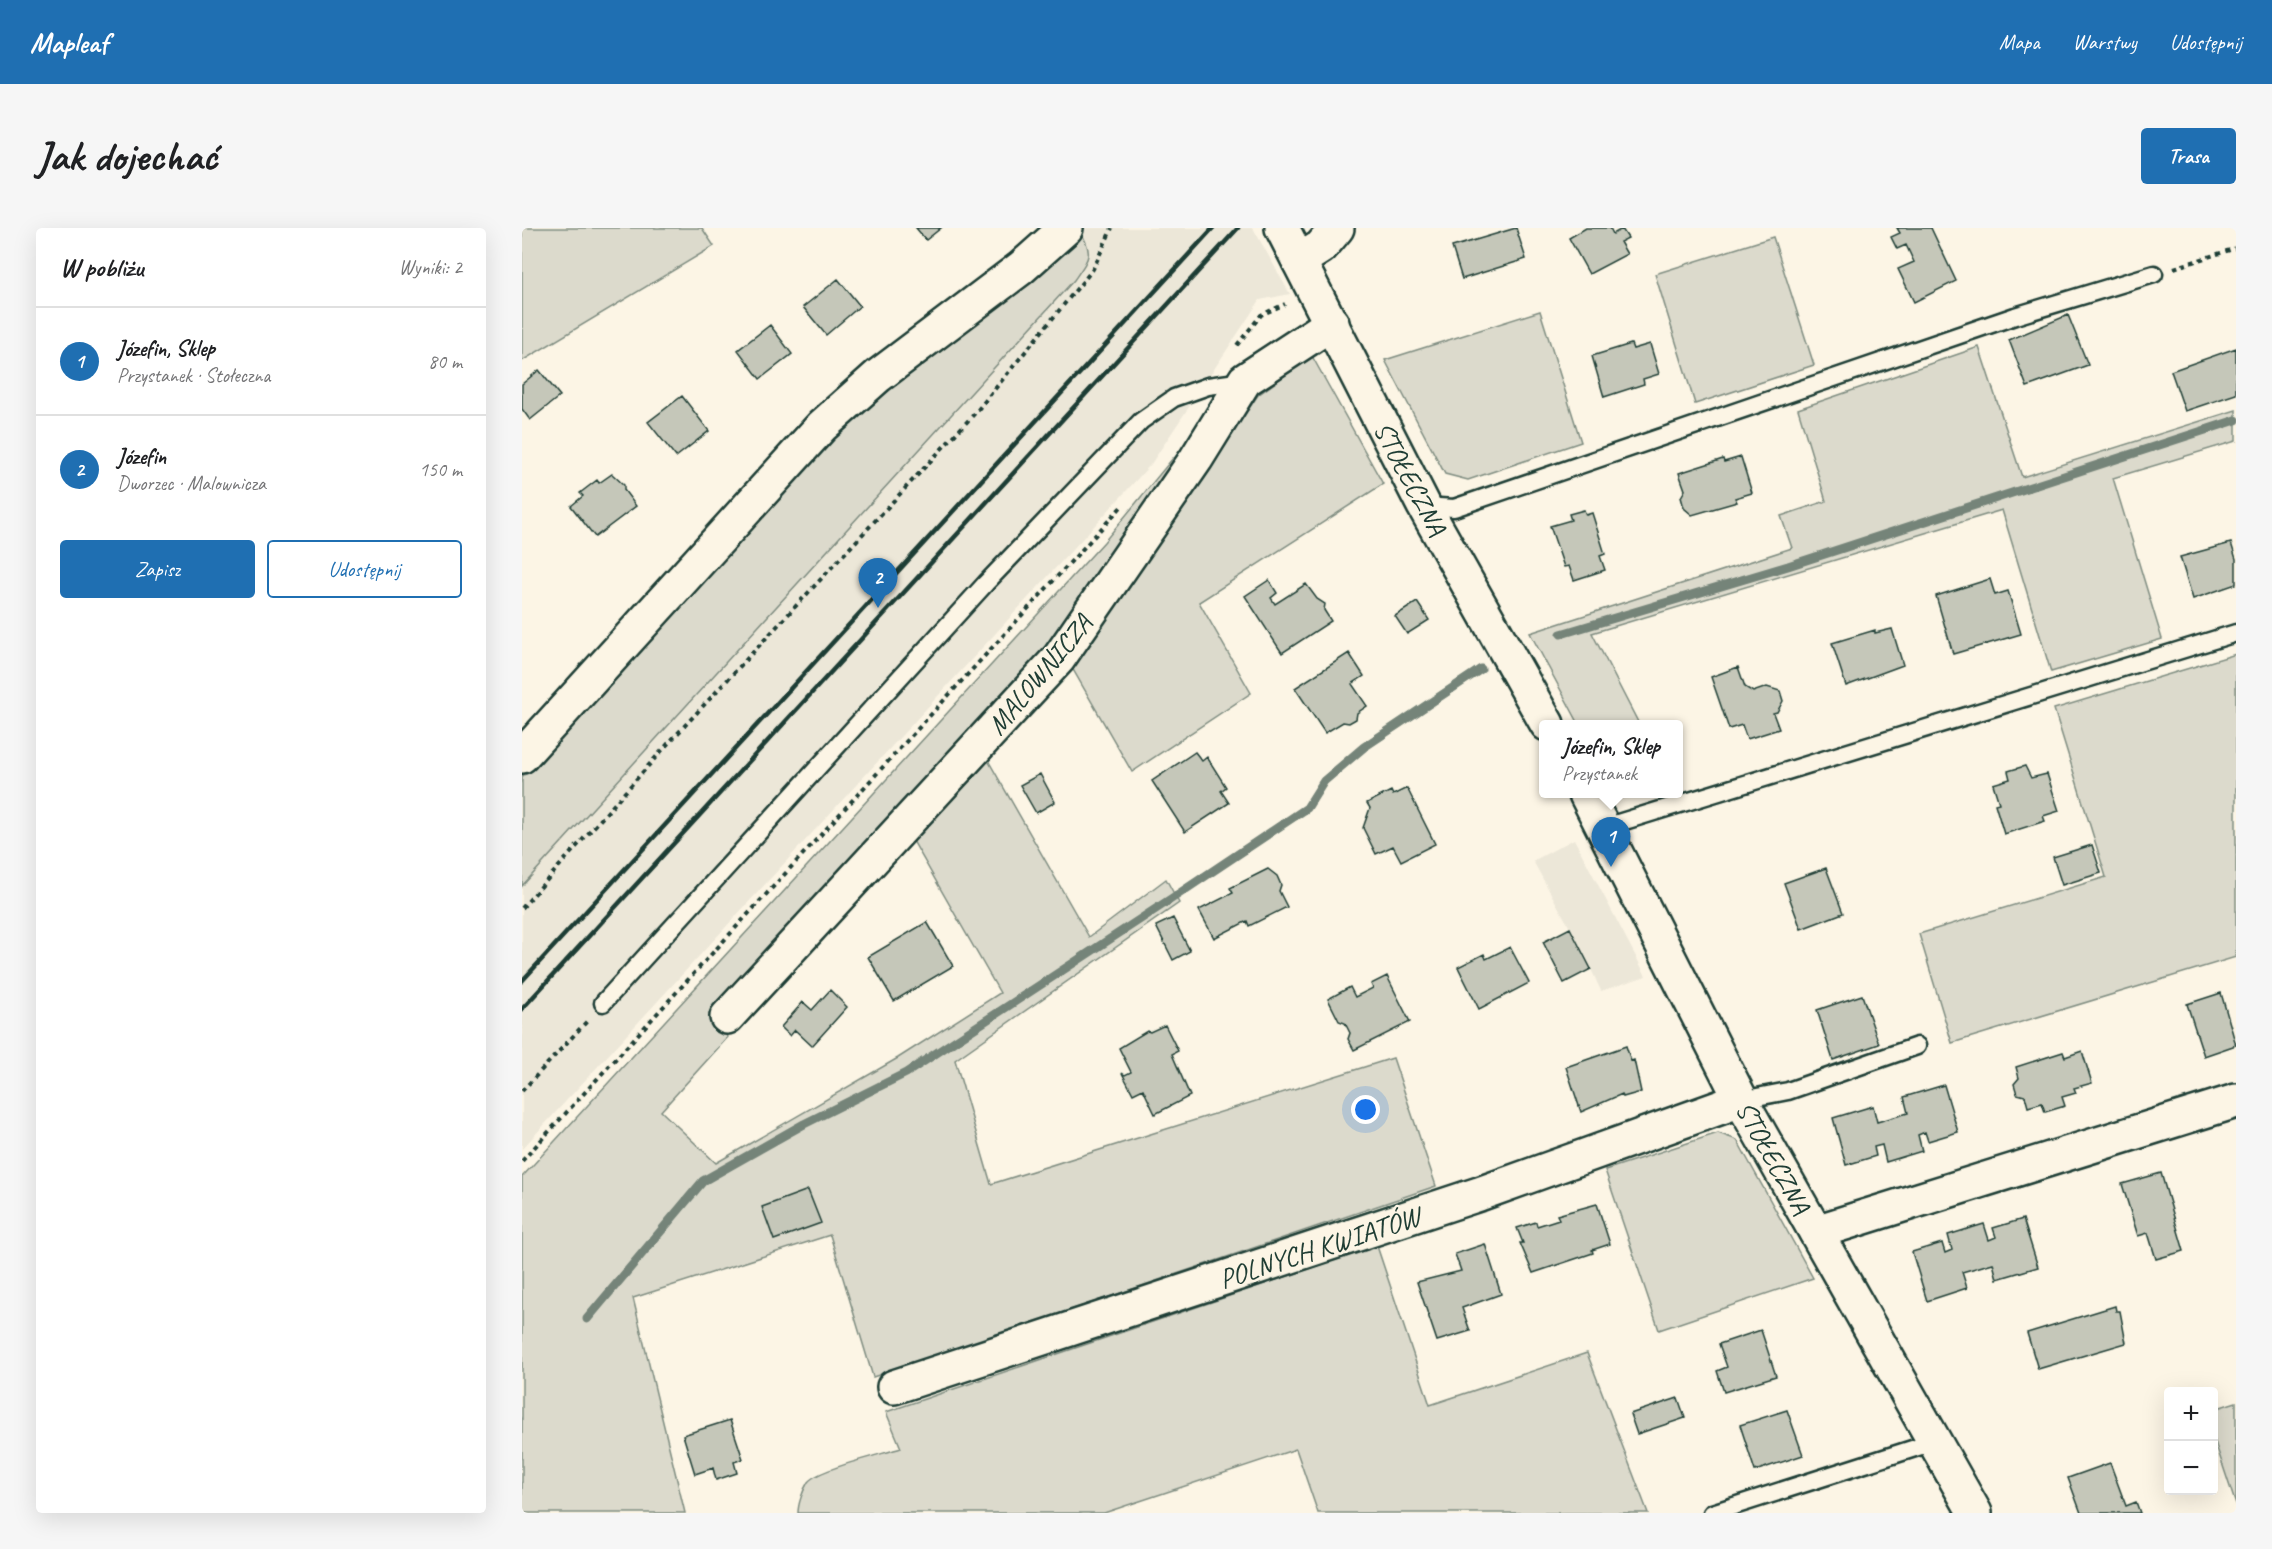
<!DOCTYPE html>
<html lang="pl">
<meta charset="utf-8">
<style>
:root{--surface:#fff;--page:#f6f6f6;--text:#202124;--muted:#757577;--line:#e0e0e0;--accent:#1f6fb2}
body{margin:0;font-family:Caveat,sans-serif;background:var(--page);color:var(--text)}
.controls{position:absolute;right:18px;bottom:18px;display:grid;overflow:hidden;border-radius:6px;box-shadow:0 6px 24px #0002}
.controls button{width:54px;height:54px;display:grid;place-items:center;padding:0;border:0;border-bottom:2px solid var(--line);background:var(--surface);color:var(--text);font:30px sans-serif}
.you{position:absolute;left:844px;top:882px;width:21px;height:21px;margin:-15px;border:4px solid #fff;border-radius:50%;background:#1a73e8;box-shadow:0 0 0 9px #1a73e833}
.badge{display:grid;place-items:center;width:39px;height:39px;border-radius:50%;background:var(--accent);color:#fff;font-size:20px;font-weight:700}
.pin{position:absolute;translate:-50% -50px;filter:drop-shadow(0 2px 3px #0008)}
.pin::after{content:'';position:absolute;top:32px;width:21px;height:18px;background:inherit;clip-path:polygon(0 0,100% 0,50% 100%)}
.popup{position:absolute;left:1017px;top:492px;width:144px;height:78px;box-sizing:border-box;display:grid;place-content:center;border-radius:6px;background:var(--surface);filter:drop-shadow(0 2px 4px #0005);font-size:20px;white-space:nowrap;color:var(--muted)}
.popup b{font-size:22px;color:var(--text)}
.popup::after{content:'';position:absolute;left:50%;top:100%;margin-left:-12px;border:12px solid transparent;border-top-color:var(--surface)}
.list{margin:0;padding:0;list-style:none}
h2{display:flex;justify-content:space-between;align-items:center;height:78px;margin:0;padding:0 24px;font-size:26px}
h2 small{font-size:20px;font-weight:400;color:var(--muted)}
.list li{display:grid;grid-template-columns:39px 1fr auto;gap:18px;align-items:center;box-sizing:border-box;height:108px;padding:0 24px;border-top:2px solid var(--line)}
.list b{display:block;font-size:22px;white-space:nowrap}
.list p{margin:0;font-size:20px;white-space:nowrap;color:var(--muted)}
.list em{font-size:20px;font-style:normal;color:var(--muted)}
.actions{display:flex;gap:12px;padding:18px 24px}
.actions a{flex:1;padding:14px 0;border:2px solid var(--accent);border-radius:6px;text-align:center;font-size:21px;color:var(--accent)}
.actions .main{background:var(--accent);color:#fff}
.map{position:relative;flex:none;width:1714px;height:1285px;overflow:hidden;border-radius:6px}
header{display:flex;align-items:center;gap:36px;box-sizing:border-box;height:84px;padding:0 30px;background:var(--accent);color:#fff}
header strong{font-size:28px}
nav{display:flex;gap:33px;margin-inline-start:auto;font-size:21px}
.intro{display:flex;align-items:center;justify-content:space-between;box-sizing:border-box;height:144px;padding:0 36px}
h1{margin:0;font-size:42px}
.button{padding:15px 27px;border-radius:6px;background:var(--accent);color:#fff;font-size:21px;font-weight:700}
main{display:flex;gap:36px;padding:0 36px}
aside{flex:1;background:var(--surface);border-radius:6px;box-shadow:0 6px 24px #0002}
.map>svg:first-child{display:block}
.built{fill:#ece7d8}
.green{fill:#dcdacc;stroke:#7e8c80;stroke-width:1.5}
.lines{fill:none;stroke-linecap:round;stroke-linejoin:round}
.stream{stroke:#758479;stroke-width:9}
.building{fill:#c5c7b9;stroke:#1f3d34;stroke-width:1.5}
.service-casing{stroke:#1f3d34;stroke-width:21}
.minor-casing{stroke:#1f3d34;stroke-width:38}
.tertiary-casing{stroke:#1f3d34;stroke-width:38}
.path{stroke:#1f3d34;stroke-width:4;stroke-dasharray:4.5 4.5;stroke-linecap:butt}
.service{stroke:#fcf5e5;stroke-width:16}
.minor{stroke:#fcf5e5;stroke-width:33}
.tertiary{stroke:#fcf5e5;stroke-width:33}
.rail{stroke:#1f3d34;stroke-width:4.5}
.labels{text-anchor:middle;stroke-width:4.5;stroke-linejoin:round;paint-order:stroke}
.street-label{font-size:28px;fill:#1f3d34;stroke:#fcf5e5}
</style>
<header>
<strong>Mapleaf</strong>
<nav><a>Mapa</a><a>Warstwy</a><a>Udostępnij</a></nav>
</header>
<div class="intro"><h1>Jak dojechać</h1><a class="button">Trasa</a></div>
<main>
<aside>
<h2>W pobliżu<small>Wyniki: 2</small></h2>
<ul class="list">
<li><span class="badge">1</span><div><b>Józefin, Sklep</b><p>Przystanek · Stołeczna</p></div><em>80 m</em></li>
<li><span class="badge">2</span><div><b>Józefin</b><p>Dworzec · Malownicza</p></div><em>150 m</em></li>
</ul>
<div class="actions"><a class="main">Zapisz</a><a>Udostępnij</a></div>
</aside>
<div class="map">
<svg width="1714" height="1285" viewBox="0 0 1714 1285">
<rect width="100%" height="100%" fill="#fcf5e5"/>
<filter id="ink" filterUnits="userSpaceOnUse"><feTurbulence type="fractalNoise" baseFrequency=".0167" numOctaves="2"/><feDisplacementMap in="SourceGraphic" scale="12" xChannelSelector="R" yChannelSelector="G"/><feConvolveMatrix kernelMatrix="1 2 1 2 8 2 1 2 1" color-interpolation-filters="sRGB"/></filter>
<g filter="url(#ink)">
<path class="built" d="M558,0H731L768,66L738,72L629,236L0,921V549Z
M1052,611L1124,748L1079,763L1069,741L1042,755L1021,714L1048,700L1011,633Z"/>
<path class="green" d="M0,0H180L192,18L0,133Z
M557,1C572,26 568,29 552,52L0,658V549L347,172Z
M1251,9L1292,137L1173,176L1133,46Z
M1018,83L1059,214L946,252L923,246L863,132Z
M1457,119L1500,249L1714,182V213L1591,250L1640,411L1529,444L1480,282L1070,405L1117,496H1057L1008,405L1270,320L1259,288L1304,273L1276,181Z
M790,128L861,256L677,374L729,465L610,544L549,438L575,397L641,309L736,167Z
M651,230L662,238L544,401L187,790L206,809L139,883L194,935L376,830L478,765L390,611L463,527L567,709L644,651L657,675L433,832L469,956L871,830L914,958L351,1149L308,1007L111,1070L163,1285H0V949L582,314Z
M1714,426V729L1430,815L1397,706L1584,649L1532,481Z
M1196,905L1215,912L1291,1050L1137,1102L1083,942Z
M855,1018L908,1177L1065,1125L1126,1285H796L774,1221L582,1285H276C276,1276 281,1262 286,1254C296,1241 361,1226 379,1220L364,1184Z
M1714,1174V1277L1692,1211V1181Z"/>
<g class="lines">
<path class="stream" d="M1039,406L1266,338L1714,192
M65,1091L181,953L282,896L384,845L655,667L785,580L802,553L842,519L959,441"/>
</g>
<path class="building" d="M394,0H419L404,12Z
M994,0L1004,31L940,51L930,19Z
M1064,0H1088L1091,6L1100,1L1106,10L1098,14L1105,26L1067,46L1047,10Z
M1375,0H1409L1434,53L1392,74L1376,41L1392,34L1384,17L1375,21L1369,9L1378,5Z
M316,51L338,78L304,107L281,79Z
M1546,87L1566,137L1505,159L1487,112Z
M248,97L270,126L238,151L216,122Z
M1109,116L1111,121L1128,116L1137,146L1121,151L1122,156L1082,169L1070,128Z
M1714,120V166L1663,183L1649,143Z
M17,142L38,168L8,192L0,181V156Z
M160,168L187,203L154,229L126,194Z
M1219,229L1230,265L1213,270L1215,274L1170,287L1162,280L1159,269L1163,262L1157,245L1201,231L1202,234Z
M90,246L102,257V262L114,278L73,309L49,278L61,268L58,265L75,252L77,255Z
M1062,282L1064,287L1070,285L1083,326L1078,328L1083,342L1052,352L1047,338L1042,339L1028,298L1049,292L1047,286Z
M1709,315L1714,331V356L1671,371L1658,329Z
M1468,351L1473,367L1486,363L1499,406L1431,426L1414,368Z
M747,352L755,365L749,370L753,376L784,356L795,371L803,376L802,382L809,393L760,425L723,368Z
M895,374L907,392L885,406L873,388Z
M1370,401L1381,437L1324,458L1310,415L1353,402V405Z
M827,425L842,448L830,456L845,478L835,485L834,491L827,495L821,494L803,505L773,460Z
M1216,439L1223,459L1231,464L1245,459L1258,463L1261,473L1255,484L1251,485L1257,501L1225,511L1220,497L1207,501L1189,449Z
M673,524L680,533L685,529L704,559L699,563L707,575L663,604L630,553Z
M1503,538L1509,550L1525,546L1537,583L1521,588L1523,593L1482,606L1473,576L1477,575L1471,556L1488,551L1486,543Z
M518,546L533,574L514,585L498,557Z
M885,560L913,616L879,633L871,618L854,626L841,600L848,580L845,575L869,563L871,567Z
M1570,617L1579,645L1540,657L1531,629Z
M1304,640L1321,685L1279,701L1262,655Z
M746,641L755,648L759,657L757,663L765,679L727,698L725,693L692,710L677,682L711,665L708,660Z
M651,690L668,723L651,732L634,698Z
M405,694L431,738L372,773L346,729Z
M1048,700L1069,741L1042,755L1021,714Z
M988,719L1007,755L957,781L936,739L962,726L964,731Z
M865,748L888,794L832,822L826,811L828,805L823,795L817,793L806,771L828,759L833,769L851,760L849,756Z
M308,762L325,779L290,818L273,802L268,808L259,799L281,774L290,782Z
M1699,765L1714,817L1682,828L1665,776Z
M1340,767L1357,816L1311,832L1295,782Z
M643,797L656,823L650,826L668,868L633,886L621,861L611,866L600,845L603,847L609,844L597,820L625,803L628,804Z
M1104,818L1109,833L1112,832L1119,864L1101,869L1100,866L1059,884L1044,839Z
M1560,823L1570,855L1552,860L1554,865L1540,869L1543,878L1523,884L1520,875L1506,879L1503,868L1495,866L1492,856L1497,850L1494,839L1541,824L1543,829Z
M1422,857L1436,904L1406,913L1403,904L1396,907L1400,923L1364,934L1360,917L1352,919L1354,928L1324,937L1311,890L1351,878L1355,894L1386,885L1382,869Z
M1639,945L1662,1023L1634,1031L1626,1005L1616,1008L1600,956Z
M286,962L299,995L252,1012L240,979Z
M1075,976L1088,1016L1070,1022L1071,1025L1011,1045L998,1015H1001L995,1000L1014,994L1015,998L1037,991L1035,987Z
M1501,991L1516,1039L1475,1051L1471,1035L1440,1044L1445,1060L1405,1073L1390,1024L1420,1015L1423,1025L1430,1022L1426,1007L1462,996L1467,1012L1474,1009L1471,1000Z
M963,1016L979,1066L940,1080L948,1103L915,1113L895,1054L939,1043L933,1026Z
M1593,1078L1594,1083H1598L1604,1115L1516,1141L1505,1105Z
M1239,1102L1254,1148L1202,1164L1195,1143L1205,1139L1197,1116Z
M1156,1170L1163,1190L1115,1206L1108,1186Z
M1265,1182L1281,1227L1233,1243L1218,1197Z
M208,1192L221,1231L212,1234L215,1245L194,1252L191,1240L173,1246L161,1207Z
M1588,1235L1604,1278L1614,1274L1618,1285H1559L1546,1250Z"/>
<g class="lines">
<g class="service-casing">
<path id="service" d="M902,278L932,280L1493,88L1632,46
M1083,599L1714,405
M81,775L464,355L619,193L652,170L686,158L722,153
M1219,872L1266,863L1395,818
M1190,1285L1415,1213"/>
</g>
<g class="minor-casing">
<path id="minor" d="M777,33L799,19L815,0
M0,528L300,198L356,148L499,40L544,0
M205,789L537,430L674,231L723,152L810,95
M1294,1004L1714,873
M372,1159L957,966L1219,872"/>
</g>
<g class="tertiary-casing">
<path id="tertiary" d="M760,0L902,278L1025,496
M1064,566L1219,872L1453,1285"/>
</g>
<path class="path" d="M1652,40L1714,20
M715,117L739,87L763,76
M0,680L143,519L454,184L571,41L590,0
M0,863L67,791
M0,933L599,279"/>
<use href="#service" class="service"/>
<use href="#minor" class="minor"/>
<use href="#tertiary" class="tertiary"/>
<path class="rail" d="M0,753L691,0
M0,781L716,0"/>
</g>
</g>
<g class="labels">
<g class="street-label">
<text transform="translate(889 250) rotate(62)" y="10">STOŁECZNA</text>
<text transform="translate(517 446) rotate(-50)" y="10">MALOWNICZA</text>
<text transform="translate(1252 929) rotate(61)" y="10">STOŁECZNA</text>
<text transform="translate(797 1019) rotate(-18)" y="10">POLNYCH KWIATÓW</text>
</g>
</g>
</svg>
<div class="controls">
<button>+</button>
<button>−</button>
</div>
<div class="you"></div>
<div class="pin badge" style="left:1089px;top:639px">1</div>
<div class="popup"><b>Józefin, Sklep</b>Przystanek</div>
<div class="pin badge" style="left:356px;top:380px">2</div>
</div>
</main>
